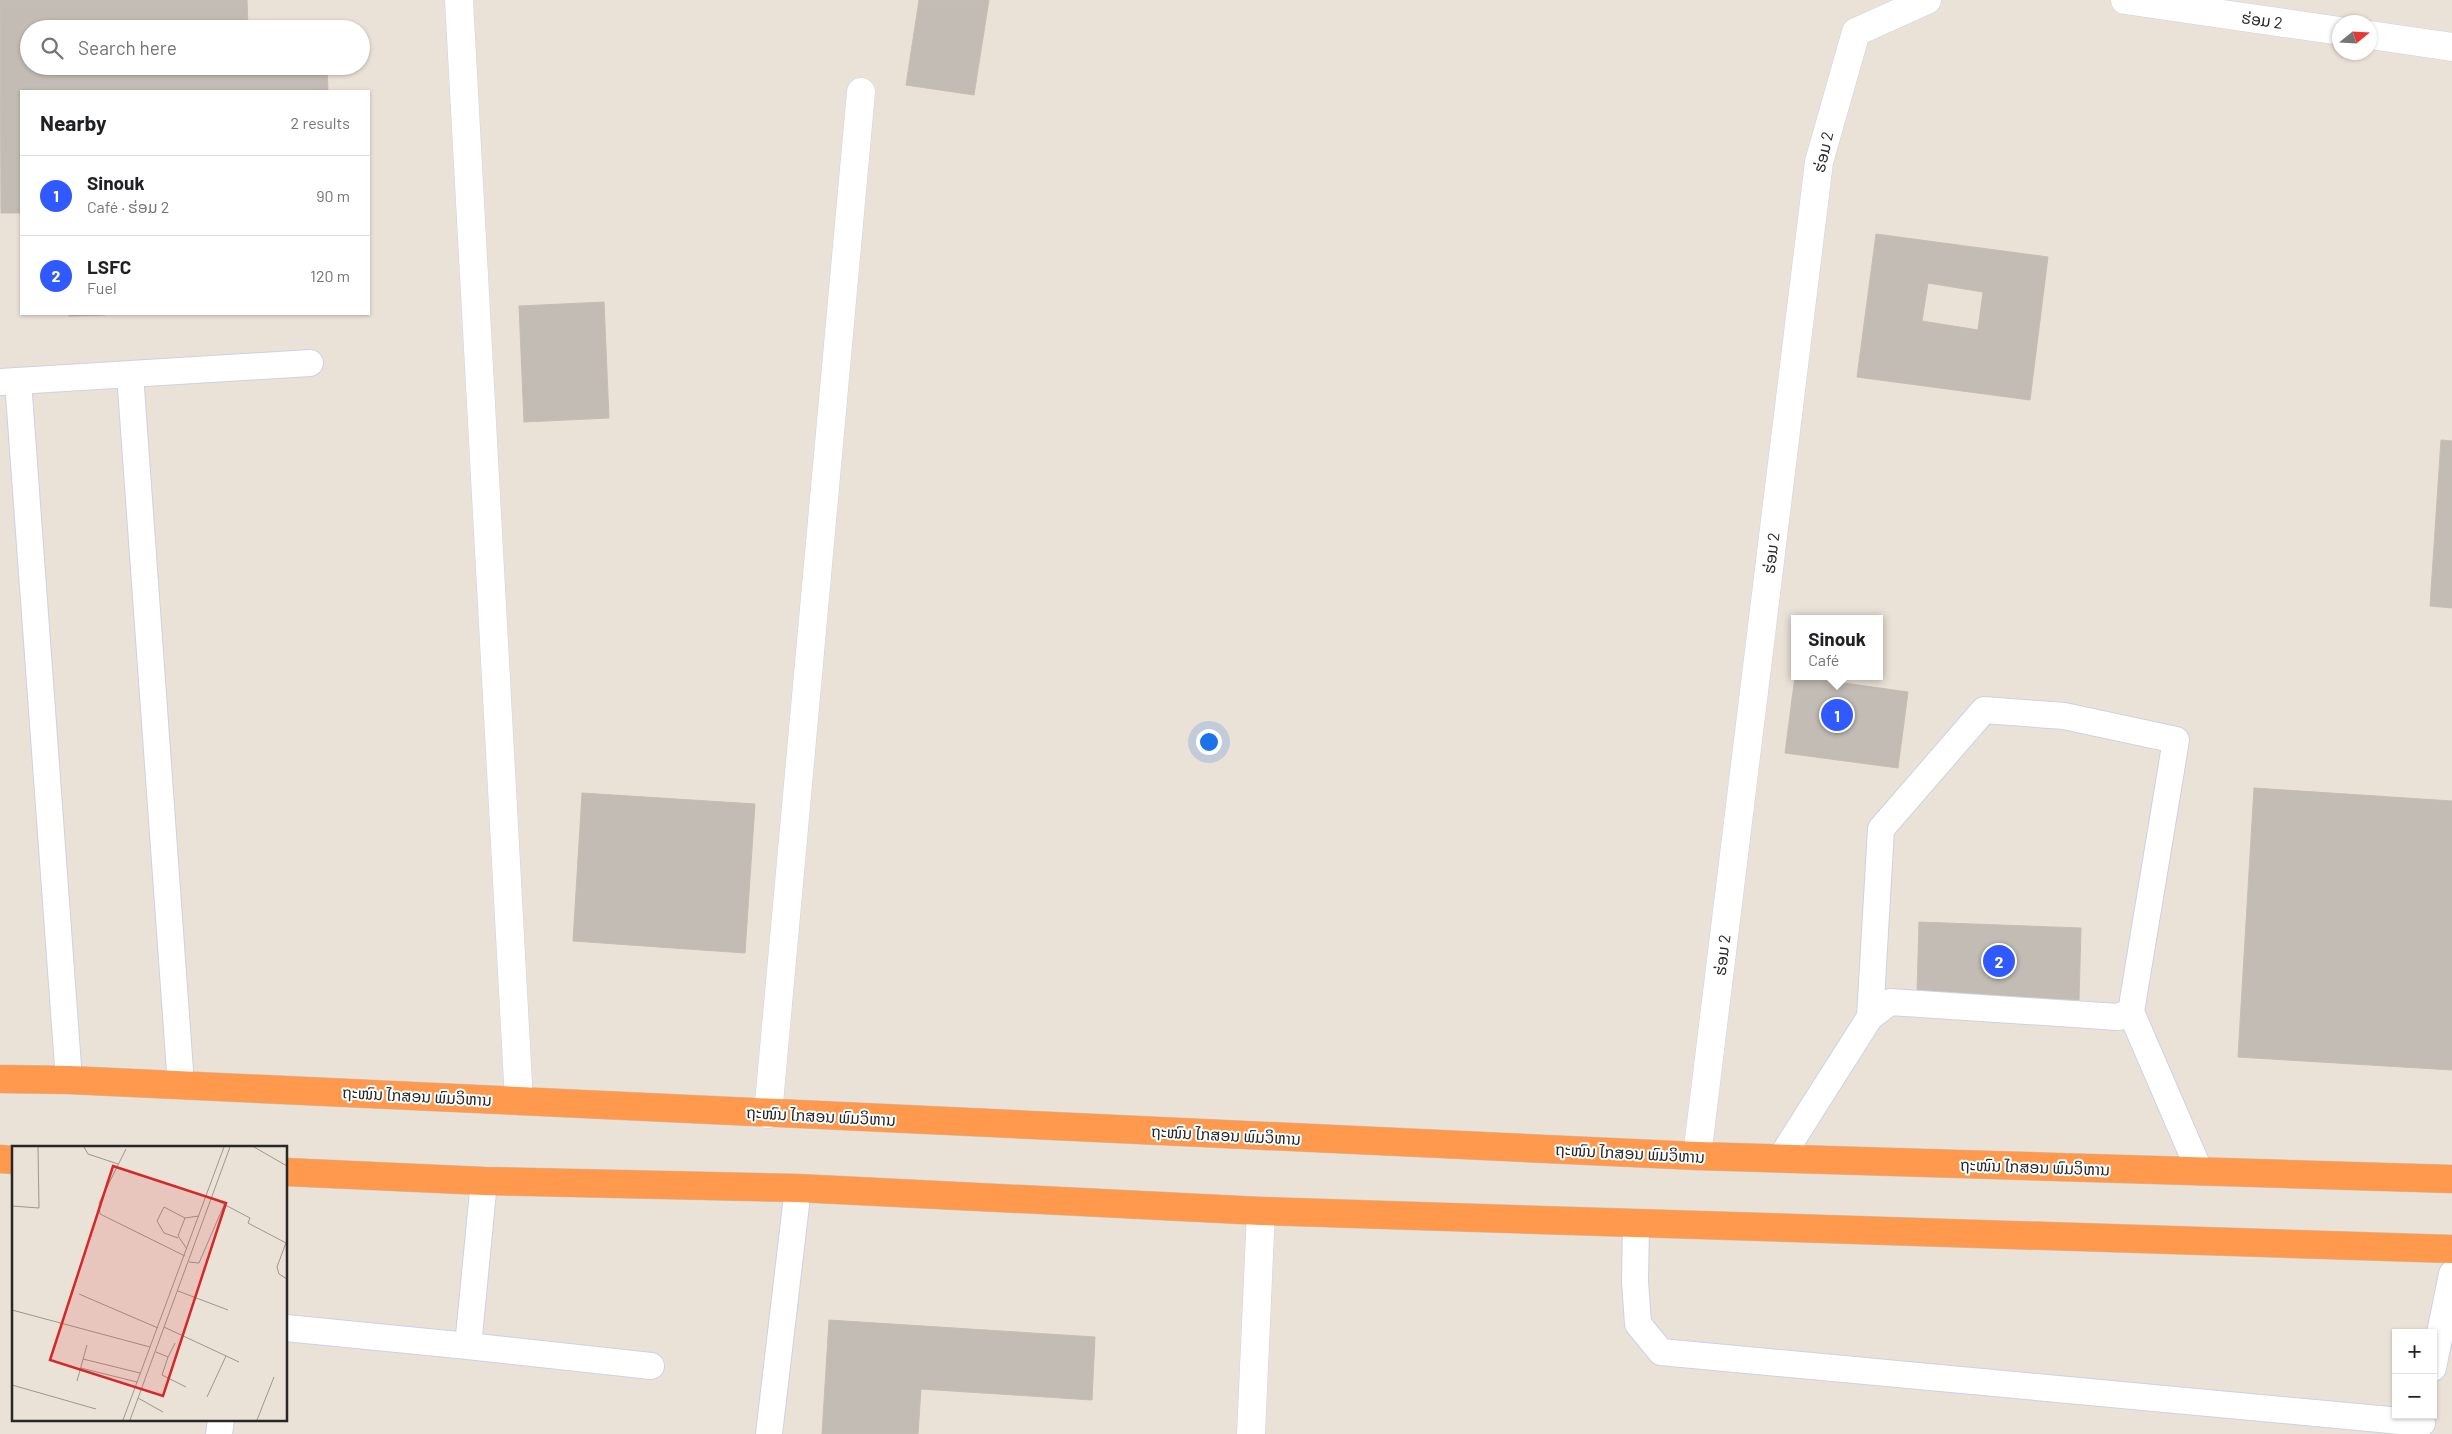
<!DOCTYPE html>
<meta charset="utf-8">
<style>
:root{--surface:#fff;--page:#f2f2f2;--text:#202124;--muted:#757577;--line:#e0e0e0;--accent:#305aff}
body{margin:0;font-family:Barlow,"Noto Sans Lao",sans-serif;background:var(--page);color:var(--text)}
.controls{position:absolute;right:15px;bottom:15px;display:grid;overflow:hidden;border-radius:0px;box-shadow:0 1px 4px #0004}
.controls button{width:45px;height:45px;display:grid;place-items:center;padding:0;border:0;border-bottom:1px solid var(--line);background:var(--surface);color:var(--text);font:25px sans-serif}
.compass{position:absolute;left:2332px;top:15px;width:45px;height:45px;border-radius:50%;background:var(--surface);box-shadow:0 1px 4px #0004;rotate:72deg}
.you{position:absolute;left:1208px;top:741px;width:18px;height:18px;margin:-12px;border:4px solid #fff;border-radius:50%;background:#1a73e8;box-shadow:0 0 0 8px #1a73e833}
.badge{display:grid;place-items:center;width:32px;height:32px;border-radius:50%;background:var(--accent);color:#fff;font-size:16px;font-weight:700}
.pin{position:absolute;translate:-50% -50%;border:2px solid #fff;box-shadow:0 1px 5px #0006}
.popup{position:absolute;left:1791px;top:615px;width:92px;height:65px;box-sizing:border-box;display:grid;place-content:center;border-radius:0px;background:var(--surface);filter:drop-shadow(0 1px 4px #0005);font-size:16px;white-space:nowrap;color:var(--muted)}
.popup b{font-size:19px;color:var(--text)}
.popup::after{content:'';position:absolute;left:50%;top:100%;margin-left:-10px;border:10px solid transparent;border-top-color:var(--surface)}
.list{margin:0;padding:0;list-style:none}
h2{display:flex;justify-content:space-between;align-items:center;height:65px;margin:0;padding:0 20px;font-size:21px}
h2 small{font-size:16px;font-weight:400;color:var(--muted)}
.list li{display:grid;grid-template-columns:32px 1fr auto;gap:15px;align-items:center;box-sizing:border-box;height:80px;padding:0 20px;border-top:1px solid var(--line)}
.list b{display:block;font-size:19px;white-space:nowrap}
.list p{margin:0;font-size:16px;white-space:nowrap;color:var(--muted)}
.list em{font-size:16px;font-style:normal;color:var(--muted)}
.icon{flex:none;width:28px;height:28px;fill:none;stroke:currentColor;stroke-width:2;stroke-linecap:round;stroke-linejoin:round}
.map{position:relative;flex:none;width:2452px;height:1434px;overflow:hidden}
.search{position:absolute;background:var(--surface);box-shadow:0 1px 4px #0004;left:20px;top:20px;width:350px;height:55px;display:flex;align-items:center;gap:12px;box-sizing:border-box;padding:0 18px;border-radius:28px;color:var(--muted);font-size:19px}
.panel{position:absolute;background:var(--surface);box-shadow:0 1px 4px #0004;left:20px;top:90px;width:350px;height:225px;border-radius:0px}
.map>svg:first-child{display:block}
.building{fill:#c2bcb5;stroke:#c6beb1;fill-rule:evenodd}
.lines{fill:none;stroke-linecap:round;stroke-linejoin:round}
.lane-casing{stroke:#cdd1e2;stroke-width:28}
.street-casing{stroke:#cdd1e2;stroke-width:29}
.highway-casing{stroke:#c7c7c7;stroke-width:29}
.lane{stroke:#fff;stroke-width:26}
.street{stroke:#fff;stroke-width:28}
.highway{stroke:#ff994e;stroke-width:28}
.labels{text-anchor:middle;stroke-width:4;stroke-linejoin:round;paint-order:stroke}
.street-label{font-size:16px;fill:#272727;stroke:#fff}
.inset-road{fill:none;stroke:#9d9791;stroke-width:1}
.view{fill:#d62828;fill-opacity:0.15;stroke:#d62828;stroke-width:2.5}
.inset-edge{fill:none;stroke:#272727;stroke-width:2.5}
</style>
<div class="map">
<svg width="2452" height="1434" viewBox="0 0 2452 1434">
<rect width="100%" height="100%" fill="#ebe2d7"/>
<path class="building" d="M0,0H247L248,28L294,27V29H29V66H327L328,91H21V213H1Z
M919,0H989L974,95L906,85Z
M1876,234L2048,257L2030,400L1857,377ZM1928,283L1983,292L1978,330L1922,321Z
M604,302L609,418L524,422L519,306Z
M69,314H105V315L69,316Z
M2441,440L2452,441V608L2430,606Z
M1795,676L1908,692L1898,768L1785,753Z
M2254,788L2452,801V1070L2238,1057Z
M582,793L755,804L745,953L573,941Z
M1919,922L2081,928L2079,1000L1917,993Z
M829,1320L1095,1337L1092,1400L921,1389L918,1434H822Z"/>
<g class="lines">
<g class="lane-casing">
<path id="lane" d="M130,374L181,1085
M18,381L69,1080
M0,382L310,363
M1870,1017L1881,829L1984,710L2064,716L2176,740L2131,1012
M1780,1159L1870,1017L1890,1002L2118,1017L2131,1012L2200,1172
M484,1181L468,1346L651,1366
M1636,1223L1635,1281L1638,1324L1661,1352L2422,1423
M286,1328L468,1346
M2433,1368L2452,1274
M219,1434L221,1420
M769,1434L798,1188"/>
</g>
<g class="street-casing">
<path id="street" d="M459,0L519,1101
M2125,0L2340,31
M2370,35L2452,47
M768,1114L861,92
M1697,1156L1819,162L1856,32L1927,0
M1251,1434L1261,1211"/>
</g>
<g class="highway-casing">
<path id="highway" d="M0,1079L69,1080L1697,1156L2452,1179
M0,1159L14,1160
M286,1172L484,1181L798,1188L1261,1211L2452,1249"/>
</g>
<use href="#lane" class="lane"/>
<use href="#street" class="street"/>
<use href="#highway" class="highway"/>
</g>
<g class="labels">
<g class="street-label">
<text transform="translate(2262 20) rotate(8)" y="6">ຮ່ອມ 2</text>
<text transform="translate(1823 152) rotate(-77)" y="6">ຮ່ອມ 2</text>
<text transform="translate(1771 553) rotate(-83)" y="6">ຮ່ອມ 2</text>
<text transform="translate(1722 955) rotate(-83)" y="6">ຮ່ອມ 2</text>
<text transform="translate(417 1096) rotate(3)" y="6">ຖະໜົນ ໄກສອນ ພົມວິຫານ</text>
<text transform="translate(821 1116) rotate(3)" y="6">ຖະໜົນ ໄກສອນ ພົມວິຫານ</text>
<text transform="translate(1226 1135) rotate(3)" y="6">ຖະໜົນ ໄກສອນ ພົມວິຫານ</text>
<text transform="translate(1630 1153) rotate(3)" y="6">ຖະໜົນ ໄກສອນ ພົມວິຫານ</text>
<text transform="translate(2035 1167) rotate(2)" y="6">ຖະໜົນ ໄກສອນ ພົມວິຫານ</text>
</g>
</g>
<g transform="translate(12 1146)">
<rect width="275" height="275" fill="#ebe2d7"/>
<path class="inset-road" d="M72,1L76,8L106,18M242,1L275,20M114,3L87,57L88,68L173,110M200,52L238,72L236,77L274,97M0,60L27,62L26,1M166,92L152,87L145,75L152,61L173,72M275,94L265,121L267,128L275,133M175,103L166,90L173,72L187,70M177,116L187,117L212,59M166,145L216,164M67,148L146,182M0,164L138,201M152,181L227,216M144,206L156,211L163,197M156,211L150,229L174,241M71,213L128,227M69,222L125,236M65,235L75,199M0,239L84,263M195,251L214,210M126,252L151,266M111,274L212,1M118,274L218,1M245,274L262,231"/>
<path class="view" d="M101,20L214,57L151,250L38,214Z"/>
<rect width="275" height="275" class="inset-edge"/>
</g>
</svg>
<div class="controls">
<button>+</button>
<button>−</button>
</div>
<svg class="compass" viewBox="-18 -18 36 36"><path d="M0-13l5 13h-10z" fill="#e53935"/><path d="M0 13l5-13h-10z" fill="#757577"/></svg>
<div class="you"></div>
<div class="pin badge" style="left:1837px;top:715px">1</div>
<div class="popup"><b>Sinouk</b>Café</div>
<div class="pin badge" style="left:1999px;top:961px">2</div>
<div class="search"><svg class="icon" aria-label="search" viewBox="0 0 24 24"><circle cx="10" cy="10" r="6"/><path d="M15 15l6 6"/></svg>Search here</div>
<section class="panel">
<h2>Nearby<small>2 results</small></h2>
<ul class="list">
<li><span class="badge">1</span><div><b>Sinouk</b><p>Café · ຮ່ອມ 2</p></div><em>90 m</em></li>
<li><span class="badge">2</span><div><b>LSFC</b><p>Fuel</p></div><em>120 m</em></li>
</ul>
</section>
</div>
